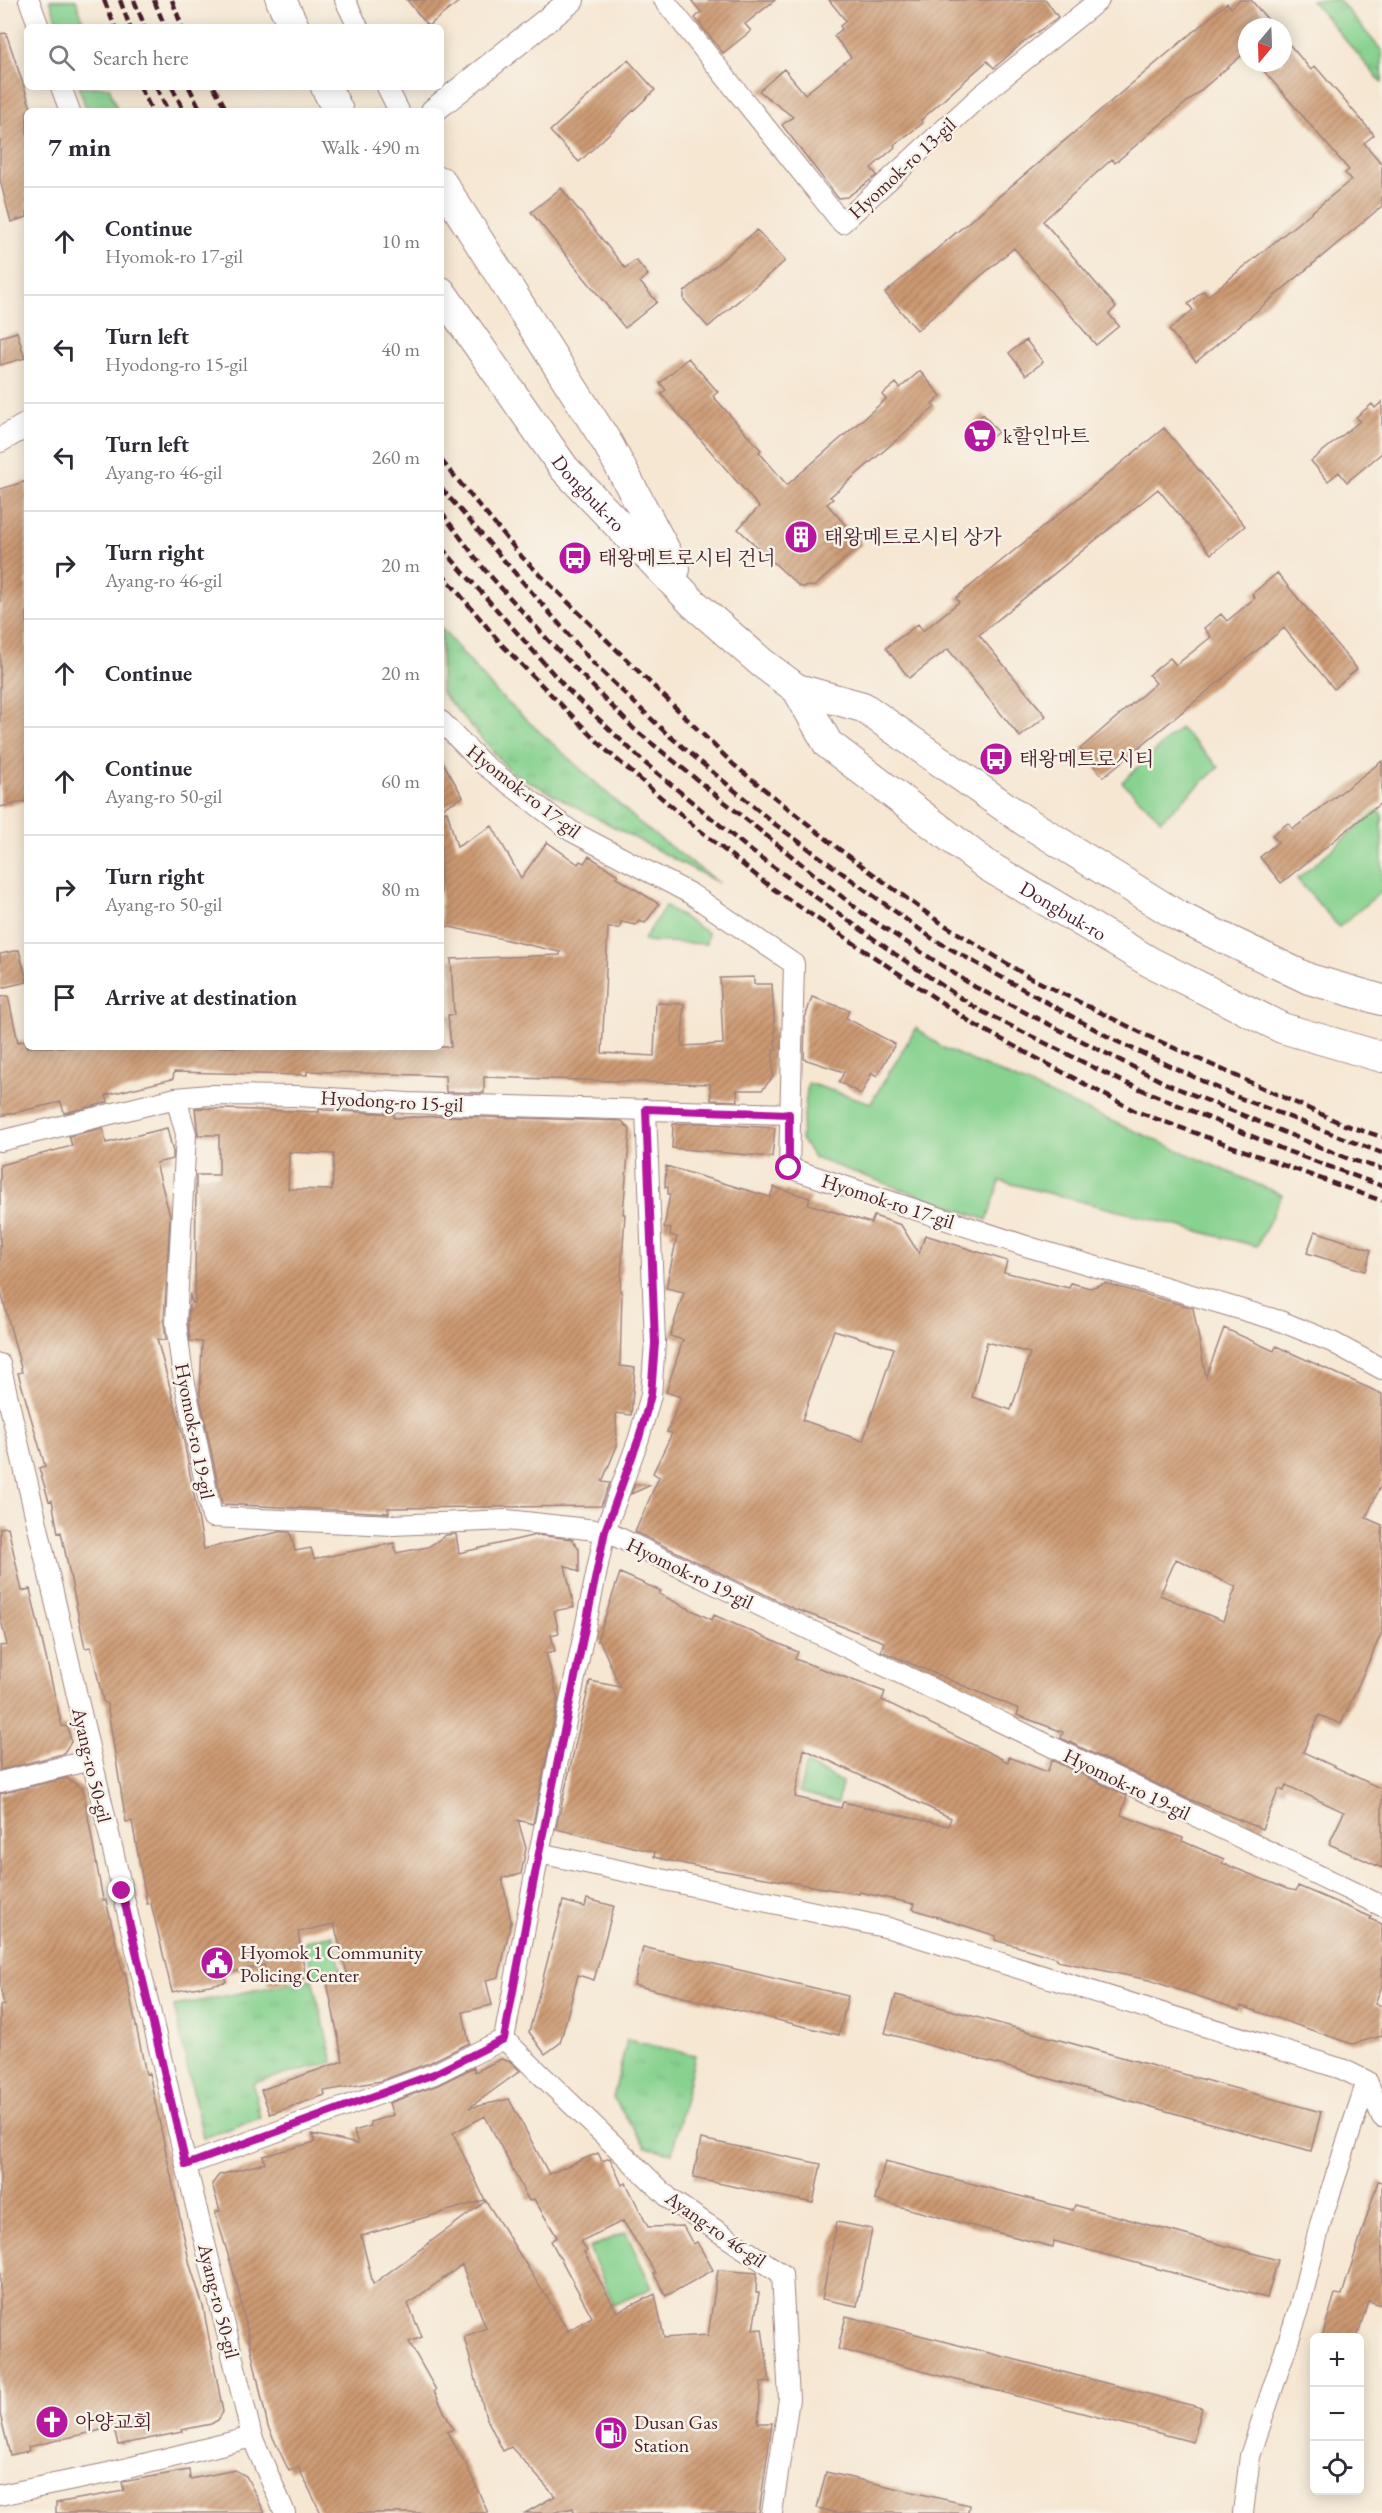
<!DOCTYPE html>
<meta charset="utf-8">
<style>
:root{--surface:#fff;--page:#f2f2f3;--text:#2b2b33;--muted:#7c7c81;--line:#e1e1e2}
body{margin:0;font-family:"EB Garamond","Noto Serif KR",serif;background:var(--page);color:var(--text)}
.controls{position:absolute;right:18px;bottom:18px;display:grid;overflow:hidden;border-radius:9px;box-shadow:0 3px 15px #0003}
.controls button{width:54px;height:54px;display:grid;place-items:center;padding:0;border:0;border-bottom:2px solid var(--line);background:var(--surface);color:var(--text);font:30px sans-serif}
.compass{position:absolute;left:1238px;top:18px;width:54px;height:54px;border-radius:50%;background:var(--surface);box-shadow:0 3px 15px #0003;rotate:199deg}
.stop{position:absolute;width:18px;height:18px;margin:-14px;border:4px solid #b5179e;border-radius:50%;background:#fff}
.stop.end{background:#b5179e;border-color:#fff;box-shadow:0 2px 6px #0008}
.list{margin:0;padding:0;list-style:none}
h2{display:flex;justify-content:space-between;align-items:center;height:78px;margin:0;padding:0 24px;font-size:26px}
h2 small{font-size:20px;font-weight:400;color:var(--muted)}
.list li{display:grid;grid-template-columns:39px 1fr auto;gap:18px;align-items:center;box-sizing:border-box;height:108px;padding:0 24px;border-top:2px solid var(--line)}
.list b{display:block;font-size:22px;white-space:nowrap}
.list p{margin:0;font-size:20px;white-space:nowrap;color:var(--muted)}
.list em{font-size:20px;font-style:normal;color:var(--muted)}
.icon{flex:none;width:33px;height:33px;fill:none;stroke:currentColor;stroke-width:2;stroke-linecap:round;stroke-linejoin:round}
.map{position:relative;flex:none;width:1382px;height:2513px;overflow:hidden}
.search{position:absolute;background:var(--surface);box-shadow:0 3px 15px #0003;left:24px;top:24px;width:420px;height:66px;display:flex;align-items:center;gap:15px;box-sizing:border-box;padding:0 21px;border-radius:9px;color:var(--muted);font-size:22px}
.panel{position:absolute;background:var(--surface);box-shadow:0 3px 15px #0003;left:24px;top:108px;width:420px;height:942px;border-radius:9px}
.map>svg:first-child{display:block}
.grass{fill:#87d28f;stroke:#68785d;stroke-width:1.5}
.park{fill:url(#park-tufts);stroke:#68785d;stroke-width:1.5}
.building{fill:url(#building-hatch);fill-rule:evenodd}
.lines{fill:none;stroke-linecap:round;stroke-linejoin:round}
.minor-casing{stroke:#a0837f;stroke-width:22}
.tertiary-casing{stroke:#a0837f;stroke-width:26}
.primary-casing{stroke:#a0837f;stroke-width:32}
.minor{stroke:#fff;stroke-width:20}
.tertiary{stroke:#fff;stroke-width:24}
.primary{stroke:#fff;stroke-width:30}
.rail{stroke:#4a1f2b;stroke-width:4.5;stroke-dasharray:9 4.5;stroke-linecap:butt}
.route{stroke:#b5179e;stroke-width:8}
.labels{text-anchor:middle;stroke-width:5;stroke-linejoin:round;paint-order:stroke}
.street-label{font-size:20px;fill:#4a1f2b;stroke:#f7f3e8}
.poi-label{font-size:20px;fill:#4a1f2b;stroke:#f7f3e8;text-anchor:start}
</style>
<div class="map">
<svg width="1382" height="2513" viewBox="0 0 1382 2513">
<defs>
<pattern id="park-tufts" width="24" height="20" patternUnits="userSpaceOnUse" patternTransform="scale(1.5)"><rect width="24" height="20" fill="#87d28f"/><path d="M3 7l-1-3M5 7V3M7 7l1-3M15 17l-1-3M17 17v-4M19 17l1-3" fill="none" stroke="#76b47c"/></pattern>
<pattern id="building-hatch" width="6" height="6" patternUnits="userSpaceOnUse" patternTransform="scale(1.5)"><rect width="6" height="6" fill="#cc9a72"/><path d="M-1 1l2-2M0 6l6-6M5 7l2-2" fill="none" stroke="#a87d5e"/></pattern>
</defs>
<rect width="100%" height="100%" fill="#f7f3e8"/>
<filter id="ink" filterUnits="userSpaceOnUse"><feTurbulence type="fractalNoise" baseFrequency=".0167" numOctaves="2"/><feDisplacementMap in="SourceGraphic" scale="12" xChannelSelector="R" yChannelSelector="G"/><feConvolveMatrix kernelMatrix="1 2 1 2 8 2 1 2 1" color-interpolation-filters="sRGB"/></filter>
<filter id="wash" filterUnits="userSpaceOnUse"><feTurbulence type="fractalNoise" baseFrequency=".008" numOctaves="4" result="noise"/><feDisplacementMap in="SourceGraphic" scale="24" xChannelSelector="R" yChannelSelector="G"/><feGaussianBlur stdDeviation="1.35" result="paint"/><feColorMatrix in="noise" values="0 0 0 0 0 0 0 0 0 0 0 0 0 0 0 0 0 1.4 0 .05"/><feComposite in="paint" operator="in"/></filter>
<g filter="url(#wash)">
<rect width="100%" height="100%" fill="#f6e7d3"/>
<path class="grass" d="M1180,728L1219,767L1161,820L1122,782Z
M1378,810L1382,815V891L1339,927L1297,879Z
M665,906L708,933L706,944L643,941Z
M916,1028L943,1048L1282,1195L1257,1246L1000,1181L987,1220L814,1158L801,1139L808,1083L871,1103Z
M806,1764L842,1782L838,1803L799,1792Z
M333,1935L341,1970L313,1976L305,1941Z
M626,2232L652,2288L614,2305L589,2248Z"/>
<path class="park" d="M50,0H76L85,27H59Z
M1311,0H1339L1382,51V83Z
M79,87H109L118,111H87Z
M441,628L496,692L643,826L719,883L511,772L441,692Z
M312,1979L333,2062L253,2083L260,2118L203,2138L174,2006Z
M627,2040L695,2055L672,2153L646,2147L613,2098Z"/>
<g id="blocks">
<path class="building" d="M407,0H461L428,26Z
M691,0H775L745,24L751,31L723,53L695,18L701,12Z
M829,0H1046L1058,17L1021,44L994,68L987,61L921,120L923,123L894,145L895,147L871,168L877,175L847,197L838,198L782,125L793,117L759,91L784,69L805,94L851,57L834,36L842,29L840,26L846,21Z
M1240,0H1251L1274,27H1247V51L1115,163L1112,159L1043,221L1116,307L1109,314L1119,326L1096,345L1014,248L917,330L885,293L1227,3L1231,8Z
M6,33L32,111H27V217L11,222L0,180V34Z
M1283,37L1311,70L1315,66L1374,135L1364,143L1382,164V206L1196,362L1169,330L1193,310L1188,304L1203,291L1208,296L1351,180L1345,173L1349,170L1257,63H1283Z
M628,60L655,90L579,162L550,131Z
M561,188L625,268L636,260L648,275L640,282L657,302L625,328L531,212Z
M757,230L785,261L708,327L684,300V292Z
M17,332L25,358L0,365V337Z
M1026,340L1043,362L1026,375L1009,353Z
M688,358L718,392L713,396L761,450L759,452L787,485L886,399L882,395L896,383L900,388L920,371L941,396L932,404L935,407L830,497L833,499L827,504L862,544L815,586L800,587L738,529L759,507L661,394L666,390L660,383Z
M1382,402V453L1347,482L1339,472L1328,481L1311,461L1360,421L1356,417L1372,404L1375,408Z
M983,414L998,432L985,443L969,427Z
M1164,428L1245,526L1211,554L1158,489L979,635L1046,716L1020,737L948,649L909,678L886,648L918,624L923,631L959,602L956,598Z
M27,481V801L0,807V489Z
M1277,573L1357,669L1334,689L1284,628L1103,777L1080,749L1156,683L1149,675L1170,658L1176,665L1211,637L1204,628L1221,614L1227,621L1255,598L1252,594Z
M441,759L463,797L441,809Z
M1382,761V802L1281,883L1260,857L1278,842L1272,835L1288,823L1293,829Z
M447,811L457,847L492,826L521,878L547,842L578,864L580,861L584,863L589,856L618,875L616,877L659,904L645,923L639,921L636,925L621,922L620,928H608L602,1053L654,1056L656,1003L684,1004L682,1046L723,1044L720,978L754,977V984H772L776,1050L773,1049V1077L762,1090H737L738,1101L711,1100L710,1084L484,1077V1093L446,1092L445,1076L307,1071V1075L174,1072L173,1079L106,1095L108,1102L97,1105L64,1113L61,1102L0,1116V997L8,996L18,1042L27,1040V1047H451L448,1015H454L451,959L560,955V952L441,925V812Z
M19,950L27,982L0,988V954Z
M812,997L849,1010L846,1018L895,1044L877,1076L872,1073L861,1094L839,1082L844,1072L804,1059L805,1018Z
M195,1108L319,1112V1109L324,1110L394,1114V1118L447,1116L622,1121L630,1130L623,1214H625L620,1291L622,1292L620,1366L635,1368L631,1415L616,1413L617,1446L602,1482L610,1483L601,1506L388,1508L389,1513L222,1504L200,1397L202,1342L190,1341L188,1323L190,1294L192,1303H195L196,1175H219V1135H198ZM289,1152L334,1154L332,1190L288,1189Z
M702,1123L775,1128L772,1157L672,1148L673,1124Z
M103,1128L106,1143L167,1128L173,1152V1159L156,1163L170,1216L164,1322L166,1340L157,1339L183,1436L204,1549L279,1532H290L295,1551L311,1548L314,1559L394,1543L396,1553L428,1547L446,1535L456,1534L459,1553L536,1535L572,1539L579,1549V1572L565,1565L574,1607L554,1611L559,1633L551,1635L555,1651L546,1653L558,1699L533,1824L518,1820L526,1848L521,1874L502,1878L511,1921L499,1977L486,1980L492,2005L463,2012L469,2043L429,2063L381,2081L324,2091L325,2095L270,2114L261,2090L343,2061L326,1977L347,1973L334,1924L298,1932L306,1978L268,1985L264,1965L224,1974L226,1982L172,1992L151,1903L147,1904L132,1821L126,1822L107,1704L103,1701L91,1647L85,1648L61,1532L58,1533L52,1500L49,1501L39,1468L45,1466L18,1373L22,1372L0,1288V1165L72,1146L69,1136Z
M666,1166L770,1197L774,1187L810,1198L808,1204L871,1223L874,1216L901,1225L919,1254L925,1235L1007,1261L1004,1272L1069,1288L1071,1283L1090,1288L1105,1283L1193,1308L1206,1377L1224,1328L1274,1351L1276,1346L1382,1394V1482L1366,1518L1382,1525V1632L1341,1724L1319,1715L1303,1752L1382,1789V1868L1329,1844L1344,1812L1286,1785L1284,1791L1279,1789L1262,1829L1186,1798L1061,1738L1063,1732L1017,1715L1019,1709L881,1651L884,1642L795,1609L635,1532L659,1477L653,1473L672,1433L667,1432L681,1397L666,1392L683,1340L670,1336L684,1292L666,1288L677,1237L670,1235L671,1229L664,1228L670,1194H668V1187H665ZM834,1330L894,1348L863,1441L802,1420ZM987,1342L1030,1353L1011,1410L972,1397ZM1176,1559L1236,1587L1223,1621L1160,1595Z
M1315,1231L1371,1250L1365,1271L1307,1253Z
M635,1484L651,1485L631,1494Z
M8,1527L22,1591L30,1589L62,1726L68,1727L71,1742L63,1754L0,1770V1646L7,1645L0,1616V1528Z
M620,1573L661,1591L659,1594L712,1620L714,1615L798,1652L795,1659L885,1692L882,1700L1008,1762L1009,1757L1047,1772L1052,1760L1127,1796L1121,1815L1183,1838L1182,1841L1224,1859L1222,1863L1287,1889L1296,1891L1298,1886L1371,1917L1370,1919L1382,1924V1986L1375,2003L1382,2006V2036L1352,2044L1241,2006L1240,2010L1149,1980L1057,1961V1958L995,1940L996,1936L913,1909L915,1904L859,1892V1894L694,1866L654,1857L655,1852L556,1829L590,1681L620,1687L600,1641H597ZM804,1749L951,1818L948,1826L843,1802L841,1808L795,1797Z
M66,1778L83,1789L103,1900H106L123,1973L125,1972L146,2074L149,2073L190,2265L203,2306L223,2412L218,2420L211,2424L181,2430L182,2432L118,2445L114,2427L28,2447L29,2451L10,2455L0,2414V2006L4,2005L0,1986V1794Z
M587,1899L614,1906L594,1980L578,1975L560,2043L545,2054L529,2032L563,1901L585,1907Z
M643,1947L848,1996L839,2035L634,1985Z
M896,1995L1321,2112L1311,2151L885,2033Z
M501,2059L511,2062L520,2071L469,2108L509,2099L549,2174L598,2153L602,2161L610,2158L622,2185L626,2183L648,2227L683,2226L693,2244L697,2242L713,2270L666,2296L654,2274L656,2273L623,2221L581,2241L587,2251L584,2252L617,2312L655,2294L664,2338L708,2335L718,2270L757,2273L756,2293H759L753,2330L762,2329L770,2382L761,2383L758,2423H772L759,2513H574L573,2508L552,2513H525L555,2496L511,2447L503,2451L486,2417L464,2337L486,2328L462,2265L408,2304L422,2337L409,2342L436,2390L434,2391L453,2429L447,2432L467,2466L488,2513H321L298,2467L289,2471L268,2427L237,2284L215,2212L220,2211L212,2184L219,2175L265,2163L263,2156L315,2142L312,2134L358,2144L354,2131L371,2126L370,2122L393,2115L389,2103L438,2085L474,2067L475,2072ZM485,2116L529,2201L534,2199L557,2237L551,2241L592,2317L568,2331L486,2201L373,2284L361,2236L485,2200L453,2133Z
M701,2139L821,2164L813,2203L693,2178Z
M885,2161L1073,2210L1075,2205L1278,2260L1267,2298L1054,2241L1053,2247L875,2200Z
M1378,2181L1382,2182V2305L1368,2301L1357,2337H1322L1335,2294L1342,2295Z
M837,2222L872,2229L857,2306L822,2299Z
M846,2316L1202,2408L1193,2442L838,2349Z
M189,2470L190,2479L235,2470L246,2476L265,2513H56V2503L124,2491L122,2482Z
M826,2472L969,2505L968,2513H838L817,2508Z"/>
</g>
</g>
<g filter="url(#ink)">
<use href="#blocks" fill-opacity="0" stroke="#a0837f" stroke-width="1.5"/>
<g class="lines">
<g class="minor-casing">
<path id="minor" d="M29,0L39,27
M345,0L358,27
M664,0L842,223L980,96L1099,0
M61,87L70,111
M387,87L399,111
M441,721L483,764L571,831L691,894L794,964L789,1168L1029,1247L1280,1321L1332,1342L1382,1369
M176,1098L186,1134L176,1323L182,1369L212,1517L393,1525L507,1520L605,1531L1382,1906
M646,1109L655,1343L651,1395L639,1438L605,1531L539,1853L504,2039L671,2200L782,2274L789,2399L772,2513
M0,1141L176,1098L209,1095L298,1096L408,1103L789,1114
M0,1364L186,2165L252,2437L285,2513
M0,1782L91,1760
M539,1853L889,1928L1342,2069L1367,2081
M1367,2081L1382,2117
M186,2165L434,2074L504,2039
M0,2495L108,2473L252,2437
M1243,2513L1250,2456L1299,2309L1321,2221L1367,2081"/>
</g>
<g class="tertiary-casing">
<path id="tertiary" d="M433,111L572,0
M0,440L27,425"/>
</g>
<g class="primary-casing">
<g id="primary">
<path d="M281,0L294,27"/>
<path d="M326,87L338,111"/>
<path d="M441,182L608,444L675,569"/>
<path id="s1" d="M441,292L564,468L693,603L762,663L797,689L863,707L1025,821L1178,916L1309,979L1382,1000"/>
<path id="s2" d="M797,689L828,744L988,866L1150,962L1282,1028L1382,1057"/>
</g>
</g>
<use href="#minor" class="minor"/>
<use href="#tertiary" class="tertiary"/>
<use href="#primary" class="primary"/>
<path class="rail" d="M104,0L115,27
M120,0L130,27
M134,0L145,27
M154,0L165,27
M172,0L182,27
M140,87L152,111
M156,87L168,111
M172,87L184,111
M189,87L201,111
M214,87L227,111
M441,460L522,557L734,765L839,849L935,919L1027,976L1152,1038L1345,1125L1382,1137
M441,488L595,665L666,733L776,825L933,939L1116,1041L1235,1096L1382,1153
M441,512L485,570L548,640L634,729L866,916L975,987L1167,1084L1349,1159L1382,1169
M441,547L567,689L645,763L750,850L895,954L979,1010L1121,1081L1287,1151L1382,1186
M441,572L503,646L606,750L693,825L772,888L975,1025L1135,1111L1382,1201"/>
</g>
</g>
<g class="lines" filter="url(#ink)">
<path class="route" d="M122,1891L186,2165L434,2074L504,2039L539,1853L605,1531L639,1438L651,1395L655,1343L646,1109L789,1114V1168"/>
</g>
<defs>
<g id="supermarket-disc" transform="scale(1.725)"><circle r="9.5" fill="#b5179e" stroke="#f7f3e8"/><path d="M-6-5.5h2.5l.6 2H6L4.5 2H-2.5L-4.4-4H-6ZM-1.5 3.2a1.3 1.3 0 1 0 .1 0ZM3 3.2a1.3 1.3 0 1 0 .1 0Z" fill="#fff"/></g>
<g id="building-disc" transform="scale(1.725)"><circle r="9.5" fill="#b5179e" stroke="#f7f3e8"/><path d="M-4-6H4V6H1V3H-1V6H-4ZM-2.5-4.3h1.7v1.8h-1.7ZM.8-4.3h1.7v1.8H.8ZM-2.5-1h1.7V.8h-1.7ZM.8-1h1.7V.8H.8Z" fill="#fff"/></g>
<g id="bus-disc" transform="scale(1.725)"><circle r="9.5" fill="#b5179e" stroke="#f7f3e8"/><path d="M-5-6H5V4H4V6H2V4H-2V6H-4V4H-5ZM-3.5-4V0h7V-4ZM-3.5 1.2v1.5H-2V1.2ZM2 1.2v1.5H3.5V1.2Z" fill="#fff"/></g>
<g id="civic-disc" transform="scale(1.725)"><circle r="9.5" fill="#b5179e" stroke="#f7f3e8"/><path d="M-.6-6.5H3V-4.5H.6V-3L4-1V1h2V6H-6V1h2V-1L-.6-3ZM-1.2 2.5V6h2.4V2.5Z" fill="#fff"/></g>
<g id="church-disc" transform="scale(1.725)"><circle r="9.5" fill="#b5179e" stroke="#f7f3e8"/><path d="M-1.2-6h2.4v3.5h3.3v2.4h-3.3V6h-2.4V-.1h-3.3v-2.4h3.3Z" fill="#fff"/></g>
<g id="fuel-disc" transform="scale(1.725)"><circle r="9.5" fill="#b5179e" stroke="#f7f3e8"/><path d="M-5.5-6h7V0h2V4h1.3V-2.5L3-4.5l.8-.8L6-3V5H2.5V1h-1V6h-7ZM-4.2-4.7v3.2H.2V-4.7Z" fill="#fff"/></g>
</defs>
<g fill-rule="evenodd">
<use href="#supermarket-disc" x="980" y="436"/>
<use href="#building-disc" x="801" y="537"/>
<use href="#bus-disc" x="575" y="558"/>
<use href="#bus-disc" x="996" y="759"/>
<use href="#civic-disc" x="217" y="1963"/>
<use href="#church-disc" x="52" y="2422"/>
<use href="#fuel-disc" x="611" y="2433"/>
</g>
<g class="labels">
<g class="street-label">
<text transform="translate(902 168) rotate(-43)" y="7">Hyomok-ro 13-gil</text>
<text dy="7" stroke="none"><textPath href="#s1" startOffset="250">Dongbuk-ro</textPath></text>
<text transform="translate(524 791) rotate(38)" y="7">Hyomok-ro 17-gil</text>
<text dy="7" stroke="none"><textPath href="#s2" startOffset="352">Dongbuk-ro</textPath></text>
<text transform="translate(392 1101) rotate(3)" y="7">Hyodong-ro 15-gil</text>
<text transform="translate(888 1201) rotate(18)" y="7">Hyomok-ro 17-gil</text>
<text transform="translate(195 1431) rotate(79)" y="7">Hyomok-ro 19-gil</text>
<text transform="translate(690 1573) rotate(26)" y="7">Hyomok-ro 19-gil</text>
<text transform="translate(92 1765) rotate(77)" y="7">Ayang-ro 50-gil</text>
<text transform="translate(1127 1784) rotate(26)" y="7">Hyomok-ro 19-gil</text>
<text transform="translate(716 2229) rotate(35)" y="7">Ayang-ro 46-gil</text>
<text transform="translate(219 2301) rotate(76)" y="7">Ayang-ro 50-gil</text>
</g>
<g class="poi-label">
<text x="1003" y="443">k할인마트</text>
<text x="824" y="544">태왕메트로시티 상가</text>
<text x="598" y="565">태왕메트로시티 건너</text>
<text x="1019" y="766">태왕메트로시티</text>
<text x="240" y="1959">Hyomok 1 Community<tspan x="240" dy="23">Policing Center</tspan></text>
<text x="75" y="2429">아양교회</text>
<text x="634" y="2429">Dusan Gas<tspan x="634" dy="23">Station</tspan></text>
</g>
</g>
</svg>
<div class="controls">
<button>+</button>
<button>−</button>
<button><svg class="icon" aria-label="locate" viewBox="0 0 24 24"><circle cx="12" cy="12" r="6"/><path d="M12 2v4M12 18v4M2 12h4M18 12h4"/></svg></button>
</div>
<svg class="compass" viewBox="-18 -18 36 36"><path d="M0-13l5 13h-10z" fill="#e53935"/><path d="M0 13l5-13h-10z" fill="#7c7c81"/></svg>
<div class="stop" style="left:789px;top:1168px"></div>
<div class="stop end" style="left:122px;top:1891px"></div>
<div class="search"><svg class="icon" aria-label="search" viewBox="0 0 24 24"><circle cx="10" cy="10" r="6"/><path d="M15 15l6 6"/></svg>Search here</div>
<section class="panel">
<h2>7 min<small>Walk · 490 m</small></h2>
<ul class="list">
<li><svg class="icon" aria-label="ahead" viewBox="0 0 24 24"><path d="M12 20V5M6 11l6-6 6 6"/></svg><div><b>Continue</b><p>Hyomok-ro 17-gil</p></div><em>10 m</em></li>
<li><svg class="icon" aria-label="left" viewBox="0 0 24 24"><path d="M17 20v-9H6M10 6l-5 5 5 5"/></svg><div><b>Turn left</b><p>Hyodong-ro 15-gil</p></div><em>40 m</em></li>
<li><svg class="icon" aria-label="left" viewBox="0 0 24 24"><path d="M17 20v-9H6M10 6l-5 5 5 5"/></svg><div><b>Turn left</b><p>Ayang-ro 46-gil</p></div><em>260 m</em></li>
<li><svg class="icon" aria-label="right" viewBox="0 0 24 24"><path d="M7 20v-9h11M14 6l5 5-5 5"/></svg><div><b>Turn right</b><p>Ayang-ro 46-gil</p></div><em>20 m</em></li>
<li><svg class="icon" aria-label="ahead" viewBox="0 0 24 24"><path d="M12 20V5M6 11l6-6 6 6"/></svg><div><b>Continue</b></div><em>20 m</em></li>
<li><svg class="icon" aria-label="ahead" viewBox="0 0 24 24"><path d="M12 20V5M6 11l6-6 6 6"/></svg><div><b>Continue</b><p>Ayang-ro 50-gil</p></div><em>60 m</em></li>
<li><svg class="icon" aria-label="right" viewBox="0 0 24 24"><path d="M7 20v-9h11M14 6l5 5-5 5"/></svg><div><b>Turn right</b><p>Ayang-ro 50-gil</p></div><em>80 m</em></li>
<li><svg class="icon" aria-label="arrive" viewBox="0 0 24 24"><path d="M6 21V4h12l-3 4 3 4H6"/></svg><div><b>Arrive at destination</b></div></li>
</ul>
</section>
</div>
